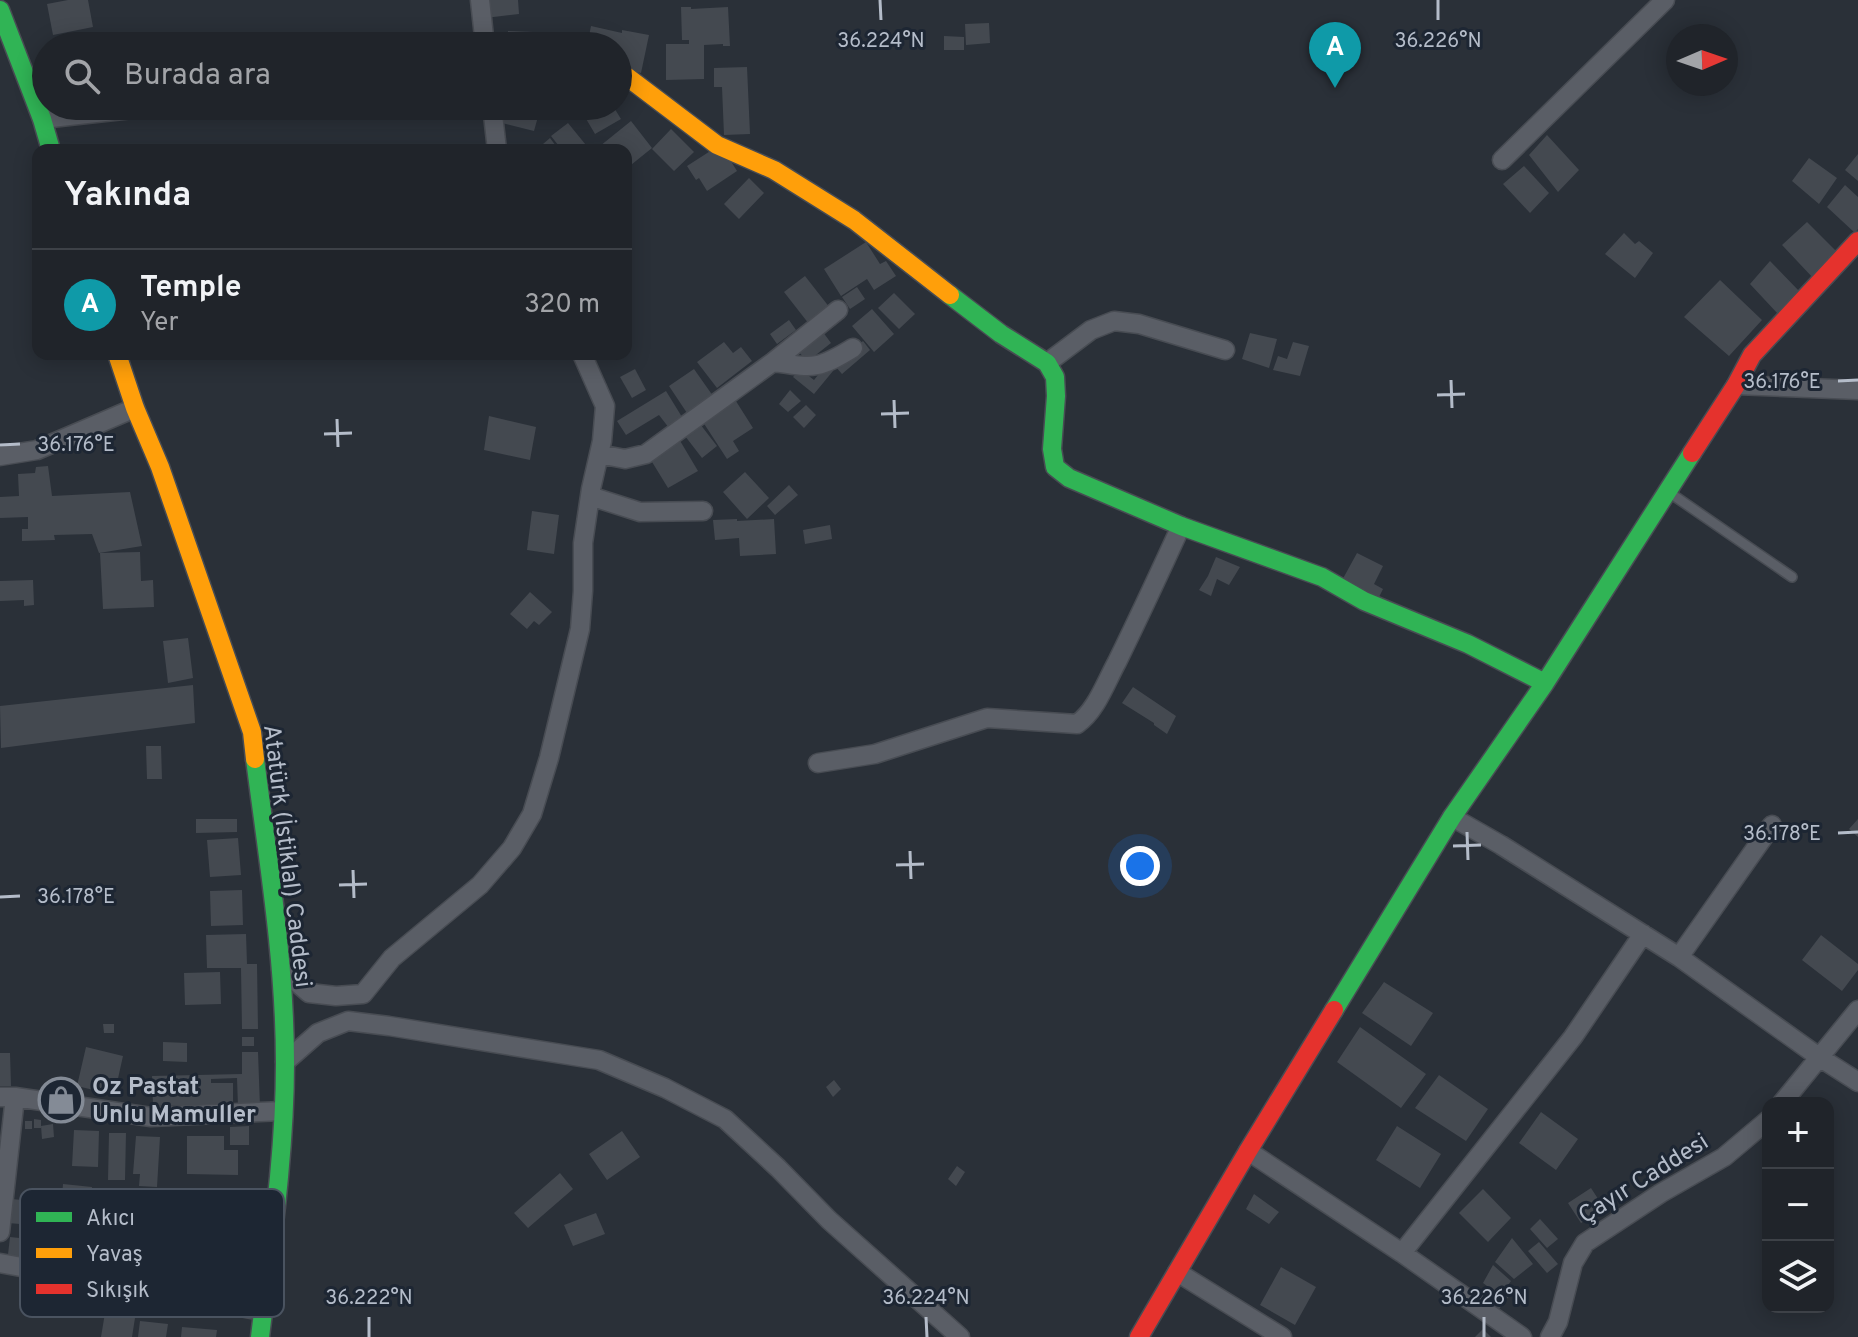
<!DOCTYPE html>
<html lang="tr">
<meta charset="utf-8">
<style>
:root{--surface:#20242a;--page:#2d3036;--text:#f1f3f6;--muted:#a2a4a8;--line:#3d4147;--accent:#848b96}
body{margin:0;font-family:Overpass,sans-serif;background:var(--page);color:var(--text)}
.controls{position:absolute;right:24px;bottom:24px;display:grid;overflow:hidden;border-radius:16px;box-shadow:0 4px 20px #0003}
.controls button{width:72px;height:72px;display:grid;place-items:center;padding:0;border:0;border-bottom:2px solid var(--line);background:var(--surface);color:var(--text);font:40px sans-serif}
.compass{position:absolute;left:1666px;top:24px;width:72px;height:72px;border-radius:50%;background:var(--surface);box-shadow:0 4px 20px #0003;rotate:88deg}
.you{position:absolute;left:1140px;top:866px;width:28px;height:28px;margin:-20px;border:6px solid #fff;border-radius:50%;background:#1a73e8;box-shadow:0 0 0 12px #1a73e833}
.badge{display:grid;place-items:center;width:52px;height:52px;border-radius:50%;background:var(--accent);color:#fff;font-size:26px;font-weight:700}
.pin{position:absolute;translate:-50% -66px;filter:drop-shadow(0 2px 4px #0008)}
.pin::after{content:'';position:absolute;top:42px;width:28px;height:24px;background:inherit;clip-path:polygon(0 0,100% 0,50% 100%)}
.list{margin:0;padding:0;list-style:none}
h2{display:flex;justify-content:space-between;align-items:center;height:104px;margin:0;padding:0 32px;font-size:34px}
h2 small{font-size:26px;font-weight:400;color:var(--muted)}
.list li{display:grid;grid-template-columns:52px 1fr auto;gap:24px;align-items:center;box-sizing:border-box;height:112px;padding:0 32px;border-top:2px solid var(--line)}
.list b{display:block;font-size:30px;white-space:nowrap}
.list p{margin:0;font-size:26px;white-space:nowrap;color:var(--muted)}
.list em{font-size:26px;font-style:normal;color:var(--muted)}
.icon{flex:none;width:44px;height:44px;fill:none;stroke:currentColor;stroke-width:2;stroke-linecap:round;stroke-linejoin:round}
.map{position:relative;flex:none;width:1858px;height:1337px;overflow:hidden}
.search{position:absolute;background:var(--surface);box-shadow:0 4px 20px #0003;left:32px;top:32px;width:600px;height:88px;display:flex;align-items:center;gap:20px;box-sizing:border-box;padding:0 28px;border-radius:44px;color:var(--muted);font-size:30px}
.panel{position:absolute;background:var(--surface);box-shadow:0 4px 20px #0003;left:32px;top:144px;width:600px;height:216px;border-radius:16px}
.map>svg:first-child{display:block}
.building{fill:#444950}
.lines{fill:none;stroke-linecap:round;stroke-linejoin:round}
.lane-casing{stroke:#484c53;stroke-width:12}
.street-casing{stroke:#484c53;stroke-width:21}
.fast-casing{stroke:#484c53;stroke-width:21}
.slow-casing{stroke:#484c53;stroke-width:21}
.jam-casing{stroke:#484c53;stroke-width:21}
.lane{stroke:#5a5e66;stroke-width:9}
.street{stroke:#5a5e66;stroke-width:18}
.fast{stroke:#30b455;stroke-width:18}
.slow{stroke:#ff9f0a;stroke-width:18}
.jam{stroke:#e5322d;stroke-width:18}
.ticks{fill:none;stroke:#b4bcc9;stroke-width:3}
.labels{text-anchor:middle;stroke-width:6;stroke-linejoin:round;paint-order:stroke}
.street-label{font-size:24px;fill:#b4bcc9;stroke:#1d2633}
.poi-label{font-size:24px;font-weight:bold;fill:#b4bcc9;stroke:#1d2633;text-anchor:start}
.key{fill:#1d2633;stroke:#4a5360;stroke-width:2}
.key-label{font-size:22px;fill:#b4bcc9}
.ticks-label{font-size:20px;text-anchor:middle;fill:#b4bcc9;stroke:#1d2633;stroke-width:6;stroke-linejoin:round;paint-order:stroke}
</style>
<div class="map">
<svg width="1858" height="1337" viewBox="0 0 1858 1337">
<rect width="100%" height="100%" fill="#2a3038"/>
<path class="building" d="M68,0H88L93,27L53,35L47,4Z
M483,0H518L519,14L485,18Z
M681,7H691V9L728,7L730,46H723V44L704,45V79L666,80V44H689V40H682Z
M989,23L990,43L966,45L965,24Z
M591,26L622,33V30L649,35L641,73L618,68V46H587Z
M508,31L534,32V46H508Z
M543,33H583V46H543Z
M944,36L964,37V50H944Z
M464,39L465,46H425V41Z
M747,67L750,134L724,135L722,87H714V68Z
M502,106H541L534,131L498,122Z
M560,106H585V110L571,108V114L560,113Z
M589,106H613L621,119L595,134L585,117L593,113Z
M631,121L652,148L626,169V150H603L600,146Z
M568,123L590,150H562L551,136Z
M671,129L694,152L674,171L652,149Z
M1547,135L1579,170L1558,192L1529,155Z
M550,138L559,150H536Z
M715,148L727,155L737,171L707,191L699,178L696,180L687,166Z
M1858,154V181L1845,170Z
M1809,158L1837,178L1819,204L1792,181Z
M1524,166L1549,193L1530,213L1503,184Z
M749,178L764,193L739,219L724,204Z
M1845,185L1858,197V229L1855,233L1827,207Z
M1807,222L1838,253L1814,279L1782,245Z
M1624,233L1635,244L1639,241L1653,253L1635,278L1605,254Z
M866,242L880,264L886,261L896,276L874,290L867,279L841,296L824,269Z
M1770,261L1800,292L1778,314L1750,284Z
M805,276L830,308L809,324L784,292Z
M1720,280L1762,320L1729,356L1684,317Z
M857,287L865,299L850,309L842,297Z
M894,293L915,314L899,329L878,308Z
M872,309L894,334L874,352L852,326Z
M789,320L796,330L777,344L770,334Z
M817,324L831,343L807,362L792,343Z
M1250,333L1277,339L1269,368L1242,359Z
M863,341L870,350L842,374L835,366Z
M724,342L733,353L741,347L752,361L717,388L697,362Z
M1293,342L1309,346L1300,376L1273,370L1278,356L1287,359Z
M826,365L833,371L814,394L793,377L800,369L814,380Z
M635,369L646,390L632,398L620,377Z
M694,369L713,396L689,416L669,386Z
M790,390L801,401L788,412L779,404Z
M666,391L682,417L669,428L659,415L626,435L617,421Z
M734,398L753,428L733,441L739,451L727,459L701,419Z
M806,405L816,415L804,428L793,417Z
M489,416L536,427L530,460L484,450Z
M700,424L717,446L702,458L685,436Z
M679,439L698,471L668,488L649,457Z
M48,466L52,496L130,492L142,546L99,553L92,534L54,535L55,540L22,541V529H28V517L0,518V497L19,496L18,474L35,473L36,467Z
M745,472L769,498L747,519L723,492Z
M789,485L798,495L775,515L767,506Z
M532,511L559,515L554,554L527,550Z
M737,519V521L774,519L776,554L740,556L739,538L715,540L713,520Z
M830,525L832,539L805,544L803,530Z
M140,552L141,581L153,580L154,607L103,609L100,553Z
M1357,553L1383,566L1374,584L1383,589L1376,603L1340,584Z
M1216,557L1240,567L1229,585L1217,579L1211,596L1199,590L1208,576Z
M33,580L34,605L24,606V600L0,601V581Z
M530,592L552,612L539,625L534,621L527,629L510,614Z
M188,638L193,678L168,683L163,641Z
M193,685L195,723L1,748L0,706Z
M1133,687L1176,716L1167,734L1154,725V723L1122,703Z
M146,746H161L162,779H147Z
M196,819H237V832L196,833Z
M1858,819V837L1849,829Z
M238,838L241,875L210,877L207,840Z
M242,890L243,925L211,926L210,891Z
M246,934L247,964H257L258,1029H242L241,968H207L206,935Z
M1821,935L1858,964V970L1842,991L1802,960Z
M220,972L221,1004L185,1005L184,973Z
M1384,982L1433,1013L1411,1046L1362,1013Z
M103,1024H114V1033H104Z
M1360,1027L1426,1074L1401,1108L1337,1062Z
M242,1037H254V1046H242Z
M163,1042L187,1043V1062L163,1061Z
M86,1047L123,1056L115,1092L103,1088L102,1092L77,1086Z
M242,1052H258L260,1107H238L237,1078L211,1079V1083H233V1104L153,1106L152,1076L242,1074Z
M0,1053H10L11,1086H0Z
M1439,1075L1488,1109L1466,1141L1415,1108Z
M834,1080L841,1089L833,1097L826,1087Z
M1541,1112L1578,1139L1556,1170L1519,1143Z
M34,1119L41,1120V1128H34Z
M25,1121H32V1129H25Z
M53,1124L54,1137L42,1139L41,1126Z
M249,1126V1145H230V1127Z
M1397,1126L1441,1154L1420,1188L1376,1160Z
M74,1130L99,1131L98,1167L72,1166Z
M622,1131L640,1157L607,1180L589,1154Z
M109,1133H126L125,1180H108Z
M136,1136L160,1137L157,1187L139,1186L140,1174H133Z
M187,1136H224V1150H238V1175L187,1174Z
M957,1166L965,1172L956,1186L948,1179Z
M560,1173L573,1189L528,1228L514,1213Z
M63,1184L92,1187L91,1200L62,1198Z
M1591,1188L1604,1208L1581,1223L1568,1203Z
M1483,1189L1511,1218L1488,1242L1459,1213Z
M1254,1194L1279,1212L1269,1224L1246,1209Z
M11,1199L46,1202L44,1226L8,1223Z
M596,1213L605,1234L573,1246L564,1225Z
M1540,1219L1558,1239L1547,1248L1530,1229Z
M10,1237L48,1241L45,1268L7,1263Z
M1512,1238L1533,1264L1514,1279L1495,1262Z
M1539,1242L1558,1264L1547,1273L1528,1251Z
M1493,1265L1511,1281L1506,1288L1512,1293L1506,1300L1483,1283Z
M1281,1267L1316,1287L1295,1325L1260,1305Z
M1485,1287L1503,1304L1495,1314L1476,1297Z
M105,1313L135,1318L132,1337H101Z
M140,1321L168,1324L166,1337H138Z
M182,1327L217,1330L216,1337H181Z
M1483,1329L1491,1337H1475Z"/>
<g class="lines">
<g class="lane-casing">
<path id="lane" d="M1670,493L1792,577"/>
</g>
<g class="street-casing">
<path id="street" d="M480,0L485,46
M492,106L497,150
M42,119L159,106
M1502,160L1665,0
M773,362C814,368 817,370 853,348
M1047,363L1091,330L1114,321L1139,324L1225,350
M1736,385L1858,390
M599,454L625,459L646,454L773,362L838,310
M0,456L37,450L135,408
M590,496L640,512L703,511
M818,763L875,754L987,718L1077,724C1096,711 1106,682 1117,662C1139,617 1160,572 1181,526
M1452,817L1501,845L1679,957L1819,1057L1858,1082
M1679,957L1772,825
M281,969L309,993L336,996L363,994L392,958L480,885L512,848L532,814L549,758L580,629L583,591V543L591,489L602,441L605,406L582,354
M285,1062L318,1033L348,1021L389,1026L599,1060L665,1088L725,1119L778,1168L829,1220L960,1337
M0,1097H15L151,1117L283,1111
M1782,1103L1858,1010
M1248,1151L1402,1253L1522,1337
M0,1232L15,1097
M1402,1253L1573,1037L1643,934
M0,1263L263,1311
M1177,1272L1282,1337
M1550,1337L1558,1322L1573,1263L1585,1243L1661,1193L1724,1157L1768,1120"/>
</g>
<g class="fast-casing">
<path id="fast" d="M0,10L42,119L51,150
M950,295L1001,334L1047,363L1055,377L1056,396L1052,449L1055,467L1069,478L1181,526L1322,577L1364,601L1468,644L1545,683
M255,759C268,860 285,961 285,1063C285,1155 271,1246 260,1337
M1334,1010L1452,817L1545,683L1692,453"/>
</g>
<g class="slow-casing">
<path id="slow" d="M618,75L626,76L717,145L774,170L854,220L950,295
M117,354L135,408L160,467L252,732L255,759"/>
</g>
<g class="jam-casing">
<path id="jam" d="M1692,453L1736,385L1752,355L1858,241
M1139,1337L1248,1151L1334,1010"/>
</g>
<use href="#lane" class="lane"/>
<use href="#street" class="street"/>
<use href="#fast" class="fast"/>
<use href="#slow" class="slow"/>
<use href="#jam" class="jam"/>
</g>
<path class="ticks" d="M880,0L881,20M1438,0V20M1451,380L1452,408M1838,381L1858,380M1437,395L1465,394M894,400L895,428M881,414L909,413M337,419L338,447M324,434L352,433M0,445L20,444M1467,832L1468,860M1838,833L1858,832M1453,846L1481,845M910,851L911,879M896,865L924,864M353,870L354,898M339,885L367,884M0,897L20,896M369,1317V1337M926,1317L927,1337M1484,1317V1337"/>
<defs>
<g id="shop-ring" transform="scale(2.3)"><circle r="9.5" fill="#1d2633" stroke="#848b96" stroke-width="1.5"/><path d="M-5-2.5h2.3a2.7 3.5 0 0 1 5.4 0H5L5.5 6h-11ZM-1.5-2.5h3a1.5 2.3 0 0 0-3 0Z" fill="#848b96"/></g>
</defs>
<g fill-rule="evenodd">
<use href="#shop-ring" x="61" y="1100"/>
</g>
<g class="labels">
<g class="street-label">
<text transform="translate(288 856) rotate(83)" y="8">Atatürk (İstiklal) Caddesi</text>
<text transform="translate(1643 1178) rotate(-32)" y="8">Çayır Caddesi</text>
</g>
<g class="poi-label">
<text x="92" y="1094">Oz Pastat<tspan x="92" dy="28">Unlu Mamuller</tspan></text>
</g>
</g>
<rect x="20" y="1189" width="264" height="128" rx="12" class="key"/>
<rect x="36" y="1212" width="36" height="10" fill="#30b455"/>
<rect x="36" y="1248" width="36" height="10" fill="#ff9f0a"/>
<rect x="36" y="1284" width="36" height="10" fill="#e5322d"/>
<g class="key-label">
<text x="86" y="1225">Akıcı</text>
<text x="86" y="1261">Yavaş</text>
<text x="86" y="1297">Sıkışık</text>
</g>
<g class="ticks-label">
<text x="881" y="47">36.224°N</text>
<text x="1438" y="47">36.226°N</text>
<text x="1782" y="388">36.176°E</text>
<text x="76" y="451">36.176°E</text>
<text x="1782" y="840">36.178°E</text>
<text x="76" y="903">36.178°E</text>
<text x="369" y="1304">36.222°N</text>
<text x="926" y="1304">36.224°N</text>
<text x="1484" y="1304">36.226°N</text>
</g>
</svg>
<div class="controls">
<button>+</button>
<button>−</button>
<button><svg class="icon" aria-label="layers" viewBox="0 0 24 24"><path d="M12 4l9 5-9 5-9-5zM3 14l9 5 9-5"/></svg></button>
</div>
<svg class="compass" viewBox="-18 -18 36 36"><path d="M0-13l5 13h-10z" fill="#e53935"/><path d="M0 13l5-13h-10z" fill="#a2a4a8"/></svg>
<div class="you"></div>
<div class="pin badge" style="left:1335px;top:88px;background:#0f9aa8">A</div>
<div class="search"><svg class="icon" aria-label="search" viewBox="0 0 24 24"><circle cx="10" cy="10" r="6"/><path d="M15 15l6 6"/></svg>Burada ara</div>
<section class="panel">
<h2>Yakında<small></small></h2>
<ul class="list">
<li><span class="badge" style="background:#0f9aa8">A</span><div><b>Temple</b><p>Yer</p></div><em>320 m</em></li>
</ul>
</section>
</div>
